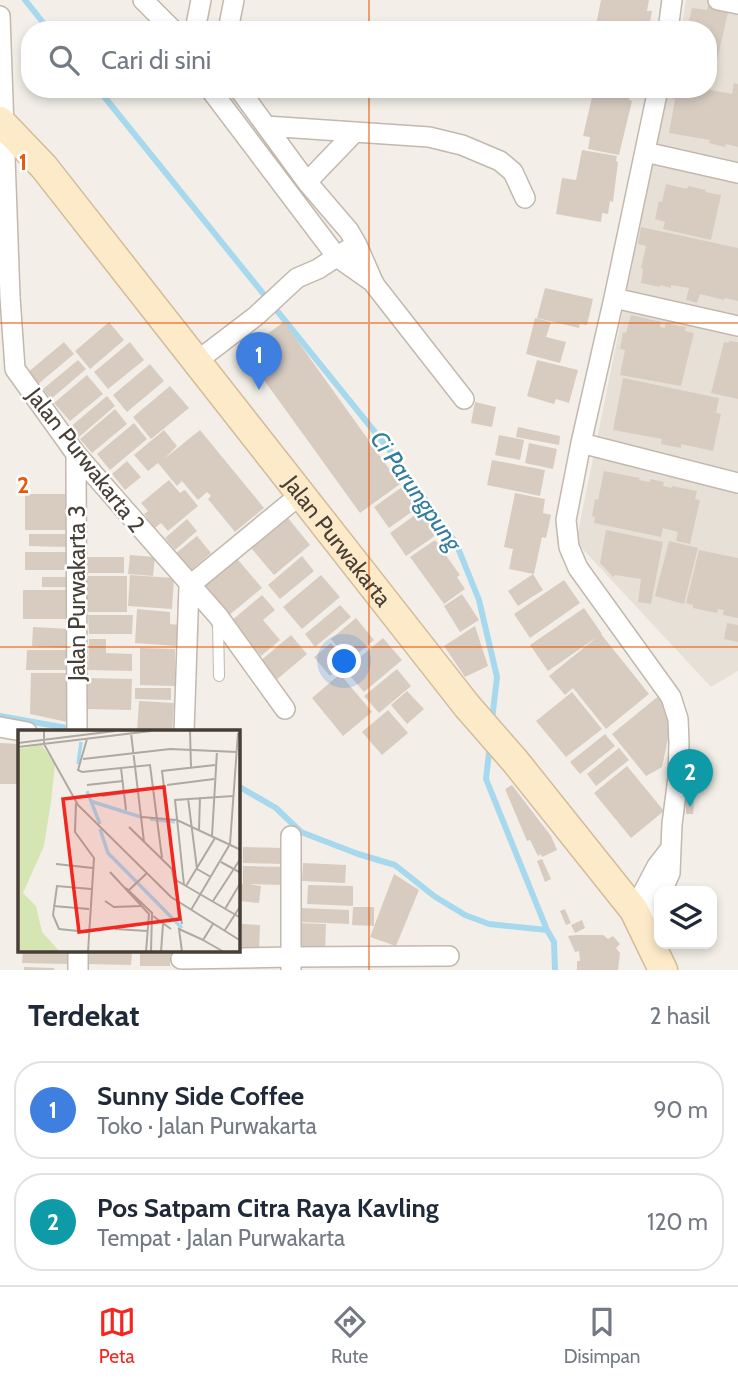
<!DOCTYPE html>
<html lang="id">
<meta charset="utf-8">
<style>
:root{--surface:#fff;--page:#f2f2f3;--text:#1f2937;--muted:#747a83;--line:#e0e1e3;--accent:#f22720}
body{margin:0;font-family:Cabin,sans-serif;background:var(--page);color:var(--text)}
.controls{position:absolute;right:21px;bottom:21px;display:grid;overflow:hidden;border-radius:14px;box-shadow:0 4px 10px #0003}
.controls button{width:63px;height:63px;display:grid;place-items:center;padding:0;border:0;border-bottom:2px solid var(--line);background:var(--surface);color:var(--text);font:35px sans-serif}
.you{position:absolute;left:345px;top:662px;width:24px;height:24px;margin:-18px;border:5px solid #fff;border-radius:50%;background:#1a73e8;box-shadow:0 0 0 10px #1a73e833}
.badge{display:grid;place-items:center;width:46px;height:46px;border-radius:50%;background:var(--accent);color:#fff;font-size:23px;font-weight:700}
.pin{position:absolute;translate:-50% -58px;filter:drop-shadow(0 2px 4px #0008)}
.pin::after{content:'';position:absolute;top:37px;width:24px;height:21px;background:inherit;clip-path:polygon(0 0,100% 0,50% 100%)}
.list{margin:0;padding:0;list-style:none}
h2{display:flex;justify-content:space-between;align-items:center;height:91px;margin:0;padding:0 28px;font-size:30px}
h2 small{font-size:23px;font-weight:400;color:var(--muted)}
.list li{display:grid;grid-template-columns:46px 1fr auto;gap:21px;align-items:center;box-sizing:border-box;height:98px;margin:0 14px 14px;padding:0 14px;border:2px solid var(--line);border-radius:28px}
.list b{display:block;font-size:26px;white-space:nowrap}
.list p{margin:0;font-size:23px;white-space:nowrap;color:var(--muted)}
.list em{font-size:23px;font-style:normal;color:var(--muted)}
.icon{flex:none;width:38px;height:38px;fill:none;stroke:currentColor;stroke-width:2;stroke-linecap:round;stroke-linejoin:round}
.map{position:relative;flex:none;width:738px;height:970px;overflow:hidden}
.search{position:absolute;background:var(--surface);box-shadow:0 4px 10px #0003;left:21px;right:21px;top:21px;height:77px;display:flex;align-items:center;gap:18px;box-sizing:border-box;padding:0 24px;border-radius:28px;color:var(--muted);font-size:26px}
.sheet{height:315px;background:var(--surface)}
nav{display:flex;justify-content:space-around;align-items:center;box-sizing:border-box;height:98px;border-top:2px solid var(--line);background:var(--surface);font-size:19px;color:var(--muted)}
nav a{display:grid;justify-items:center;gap:4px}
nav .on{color:var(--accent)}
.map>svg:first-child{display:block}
.residential{fill:#e7e0d6}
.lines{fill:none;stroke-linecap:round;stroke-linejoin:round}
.stream{stroke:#a7d9ee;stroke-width:6}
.building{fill:#d8ccc1}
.lane-casing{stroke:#c2b8ae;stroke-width:12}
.street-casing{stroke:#c2b8ae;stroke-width:22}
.secondary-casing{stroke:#d2bc99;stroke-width:31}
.lane{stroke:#fff;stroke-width:10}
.street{stroke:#fff;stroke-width:19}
.secondary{stroke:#fdeac9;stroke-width:28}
.grid{fill:none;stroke:#e8590c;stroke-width:2;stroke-opacity:0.55}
.labels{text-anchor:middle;stroke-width:5;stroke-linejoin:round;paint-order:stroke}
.street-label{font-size:23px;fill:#473f37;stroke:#fff}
.water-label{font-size:24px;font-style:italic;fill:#307d9f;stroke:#fff}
.inset-river{fill:none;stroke:#a7d9ee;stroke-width:3.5}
.inset-road{fill:none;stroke:#aea9a1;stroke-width:2}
.view{fill:#f22720;fill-opacity:0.15;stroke:#f22720;stroke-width:3.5}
.inset-edge{fill:none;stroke:#473f37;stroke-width:3.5}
.grid-label{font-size:23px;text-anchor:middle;font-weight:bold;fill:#e8590c;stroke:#fff;stroke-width:5;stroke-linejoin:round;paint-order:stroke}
</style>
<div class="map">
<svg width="738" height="970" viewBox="0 0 738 970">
<rect width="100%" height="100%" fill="#f3efe8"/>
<path class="residential" d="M686,0H738V671L711,687L576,542L668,89H708V30H681Z"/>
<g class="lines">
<path class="stream" d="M25,0L49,30
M98,89L391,452L456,543L479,600L497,677L492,720
M0,716L89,732
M490,744L486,779L547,930L554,942L555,970
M238,786L276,808L301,832L358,854L395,865L434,896L465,915L489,924L547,930"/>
</g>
<path class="building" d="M601,0H649L647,11H652L649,27L645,26L644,30H595Z
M709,0L730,4L714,73L708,72V30H687L692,8L707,10Z
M708,76L713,77L710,90L732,94L734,83L738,84V147L726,144L725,147L709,143L710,140L669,133L675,99L671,98L672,89H708Z
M588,89H631L629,100L632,101L619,155L588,149L590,137L583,136L593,93L618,97Z
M582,150L617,156L616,161L618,162L613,202L610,201L608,214L602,213L601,222L556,214L562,178L576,180Z
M666,184L687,189L688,186L706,190L705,192L721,195L711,240L663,229L665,222L655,219L659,201L662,202Z
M641,227L738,248V301L725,298L724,300L700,294L697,303L686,300L689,288L671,285V288L660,285V287L641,283L643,269L641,268L646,246L638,244Z
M545,288L593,299L587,325L580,324L579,328L537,318Z
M631,315L661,322L660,327L665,328V323L686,327L685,331L694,333L681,386L620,375L625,350L620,349L623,332L626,333Z
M535,318L551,322L546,337L566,342L560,363L526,354Z
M109,322L124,340L90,369L75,351Z
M284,322L400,484L360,513L243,351Z
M729,341L738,342V399L711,393L724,342L729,343Z
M64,342L74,354L37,385L27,373Z
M130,342L144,360L108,389L94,372Z
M78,360L86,369L51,399L43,389Z
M537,360L578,370L569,403L556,399L554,404L527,396Z
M150,364L164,381L127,412L113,395Z
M87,375L103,394L70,421L54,403Z
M623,378L719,398L716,413L721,414L713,451L681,444V448L661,444L662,439L613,430Z
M170,386L189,408L151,439L133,417Z
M107,396L115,406L78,438L69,428Z
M475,402L496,407L492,427L471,423Z
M115,409L127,424L92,453L80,439Z
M134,423L147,439L110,470L97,454Z
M518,427L560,436L559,445L516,437Z
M164,430L177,446L164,459L200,430L264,508L235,532L208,499L211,496L207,492L198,500L182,481L177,486L158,463L148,471L134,455Z
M499,435L524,440L520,460L495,455Z
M529,443L557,449L553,469L525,463Z
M492,460L545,470L540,496L487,485Z
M127,461L141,477L125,490L112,474Z
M604,471L640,478L639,480L650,482V479L664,482L663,486L672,488V486L697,491L695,499L700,500L690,544L676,541L678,532L663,528L661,537L594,523L595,517L592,516L595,499L598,500Z
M169,480L180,493L185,490L198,506L168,531L161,523L155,528L144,514L148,511L141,503Z
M405,485L420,506L389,528L374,507Z
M515,493L545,499L543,513L551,515L546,538L542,537L534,574L509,569L513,549L504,547Z
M25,494H71V530H25Z
M422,510L439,533L406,556L390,533Z
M288,518L310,545L274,575L251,548Z
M187,519L197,531L175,550L165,538Z
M606,530L663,542L651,604L638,602L641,579L615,575L613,577L600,563Z
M29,534H66V547L29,546Z
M197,536L211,553L191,570L176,553Z
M435,540L460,575L457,577L465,589L444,604L410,557Z
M669,541L698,548L684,604L655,596Z
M699,550L738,558V618L723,615L724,610L718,609L717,613L693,608V605L686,603Z
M25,552H66V570H25Z
M130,555L155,557L153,576L128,574Z
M234,555L262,588L228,616L201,583Z
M302,556L314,571L280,599L268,585Z
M86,557H124V573H86Z
M533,574L543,590L518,606L508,591Z
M130,575L174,578L172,609L128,606Z
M321,575L340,597L302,629L283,607Z
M84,576H127V612H84Z
M42,577H68V587H42Z
M564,580L580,603L530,638L514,614Z
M23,590H73V619H23Z
M462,594L479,620L460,632L444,606Z
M262,595L275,610L263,620L280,640L261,656L231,621Z
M340,605L351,617L315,647L305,634Z
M584,608L602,634H601L649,694L606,729L573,688L565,695L549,676L597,637L548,671L530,645Z
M137,609L170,612V624L179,625L177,646L135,643Z
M88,615H133L132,634H89Z
M356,618L374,640L349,661L331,639Z
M727,623L738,625V642L724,639Z
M475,626L488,666L465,677L444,646Z
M33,627L72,629L71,648L32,646Z
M291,635L307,654L275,681L259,662Z
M383,638L402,660L364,692L345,670Z
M89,639H106V653L132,654V671L88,670Z
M331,643L347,662L330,676L314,657Z
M140,648L175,649V686L140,685Z
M27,650H67V670H26Z
M397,669L411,686L379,713L364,696Z
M31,673H69L67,722L30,714Z
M340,674L372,712L343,736L312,698Z
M86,678L132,679L131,710L86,709Z
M135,688H171V700L135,699Z
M407,691L424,709L407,724L391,705Z
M572,692L602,729L566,757L536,721Z
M661,694L672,720L662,767L646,776L612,734Z
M139,701L174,703L172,732H137Z
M388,710L408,733L382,755L362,732Z
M605,734L615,746L580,774L570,762Z
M0,743L19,744V784H0Z
M619,748L629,760L596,786L587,774Z
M627,766L664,811L631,838L594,793Z
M512,785L551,836L557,850L542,857L541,854L538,856L530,840L527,841L505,789Z
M686,800L694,801L693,814H686Z
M243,847L284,848L283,864L243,863Z
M542,859L551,879L545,882L537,861Z
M303,863L346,865L345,883L302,881Z
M243,866L284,867V885L248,884L261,886L259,903L239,901L241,884H243Z
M394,874L419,890L396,946L370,937Z
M308,885L353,886V906L307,904Z
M353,907H374V926L352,925Z
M301,908L349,910V924L300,922Z
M565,909L571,923L566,925L560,911Z
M582,920L585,928L575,933L571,925Z
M298,923L326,924L325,955L297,954Z
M242,924L260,925L259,953H242Z
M576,935H603L608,939L613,936L620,944L616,948L620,953L618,970H577V961H580L579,951L575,952L568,936Z
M23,951H69V964L22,963Z
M85,951H132L131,965L85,964Z
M140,951H171L170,966H140Z
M24,967L54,968V970H24Z"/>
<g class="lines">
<g class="lane-casing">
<path id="lane" d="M218,621L219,676"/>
</g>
<g class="street-casing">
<path id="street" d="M143,0L173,30
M718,0L738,4
M0,16L10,297L15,369L76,454L218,616L285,709
M195,30L201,0
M228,30L234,0
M668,30L672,0
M210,89L337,257L374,283
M239,89L307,182L349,231L357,245L374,284L464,399
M658,89L614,298L581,443L566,520L569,547L578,568L671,697L678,719L679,743L678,778L672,824L670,873L662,891
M266,126L429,137L462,145L500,161L513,172L525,198
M645,152L738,173
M307,182L354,133
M614,298L738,326
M197,361L256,316L297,278L318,269L347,250
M581,443L738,483
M76,454L77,732
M189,586L301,494
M0,727L27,732
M184,732L189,586
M634,910L657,866L671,848
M645,932L659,898
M181,959L291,957L449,956
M291,969V836
M78,970V951"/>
</g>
<g class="secondary-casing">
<g id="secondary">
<path id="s1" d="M0,121L44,167L467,706L515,761L634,910L663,970"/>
</g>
</g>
<use href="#lane" class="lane"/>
<use href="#street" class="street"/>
<use href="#secondary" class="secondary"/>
</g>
<path class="grid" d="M369,0V30M369,89V970M0,323H738M0,647H738"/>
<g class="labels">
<g class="street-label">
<text transform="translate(86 460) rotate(52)" y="8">Jalan Purwakarta 2</text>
<text dy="8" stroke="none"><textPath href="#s1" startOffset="539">Jalan Purwakarta</textPath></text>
<text transform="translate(77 593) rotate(-90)" y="8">Jalan Purwakarta 3</text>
</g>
<g class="water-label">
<text transform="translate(416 491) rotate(55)" y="8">Ci Parungpung</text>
</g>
</g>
<g transform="translate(18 730)">
<rect width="222" height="222" fill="#f3efe8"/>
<path d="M24,15L37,35L33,72L26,116L5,163L18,176L24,202L42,222H0V19Z" fill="#d5e6b2"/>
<path class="inset-river" d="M60,34L63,12M69,61L82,94M72,71L123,87M132,89L157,92M82,99L90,123L164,198"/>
<path class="inset-road" d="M26,1V14L60,75L153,167L223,211M172,1L173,37M113,3L126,112M69,9L60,40L64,42L132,35L144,128M0,13L97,1M0,17L133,1M65,29L152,19L219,22M103,38L108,80M69,55L105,51M149,55L196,49M84,66L121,61M170,68L179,139L193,147M58,73L57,102L76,128L70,222M124,87L159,90L223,120M150,90L144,41L197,35M111,97L154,139L164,194M181,100L182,67M194,106L199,21M203,132L223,143M38,134L75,138M92,142L131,184L128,222M156,149L223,188M166,155L157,70L215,66M168,156L197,108M108,158L134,183L133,222M110,161L129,143M87,171L96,177L123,176M195,171L223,128M35,176L71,179M207,179L223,152M173,180L212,114L220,3M135,186L153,199M97,199L129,201M207,200L223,175M70,202L41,199L35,185L39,156L73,159M185,210L206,222M143,222L145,194M164,222L161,199L185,210L195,194"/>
<path class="view" d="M146,57L162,189L61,202L45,69Z"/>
<rect width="222" height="222" class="inset-edge"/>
</g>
<g class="grid-label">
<text x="23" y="170">1</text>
<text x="23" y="493">2</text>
</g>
</svg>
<div class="controls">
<button><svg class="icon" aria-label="layers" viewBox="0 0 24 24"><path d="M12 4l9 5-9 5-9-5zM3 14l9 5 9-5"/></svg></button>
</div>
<div class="you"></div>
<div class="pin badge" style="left:259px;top:390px;background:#3f7fe0">1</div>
<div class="pin badge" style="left:690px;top:807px;background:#0f9aa8">2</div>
<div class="search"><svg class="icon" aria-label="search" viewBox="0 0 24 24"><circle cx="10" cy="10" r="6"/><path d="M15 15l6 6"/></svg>Cari di sini</div>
</div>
<section class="sheet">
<h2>Terdekat<small>2 hasil</small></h2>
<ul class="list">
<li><span class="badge" style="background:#3f7fe0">1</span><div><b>Sunny Side Coffee</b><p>Toko · Jalan Purwakarta</p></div><em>90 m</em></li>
<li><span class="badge" style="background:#0f9aa8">2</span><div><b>Pos Satpam Citra Raya Kavling</b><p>Tempat · Jalan Purwakarta</p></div><em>120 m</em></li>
</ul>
</section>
<nav>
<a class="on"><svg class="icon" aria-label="map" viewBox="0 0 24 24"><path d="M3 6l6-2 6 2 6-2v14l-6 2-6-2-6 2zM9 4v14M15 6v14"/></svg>Peta</a>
<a><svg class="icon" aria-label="directions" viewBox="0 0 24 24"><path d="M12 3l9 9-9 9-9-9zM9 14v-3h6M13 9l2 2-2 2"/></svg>Rute</a>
<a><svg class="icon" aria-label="saved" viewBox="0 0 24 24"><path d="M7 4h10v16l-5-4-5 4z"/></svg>Disimpan</a>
</nav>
